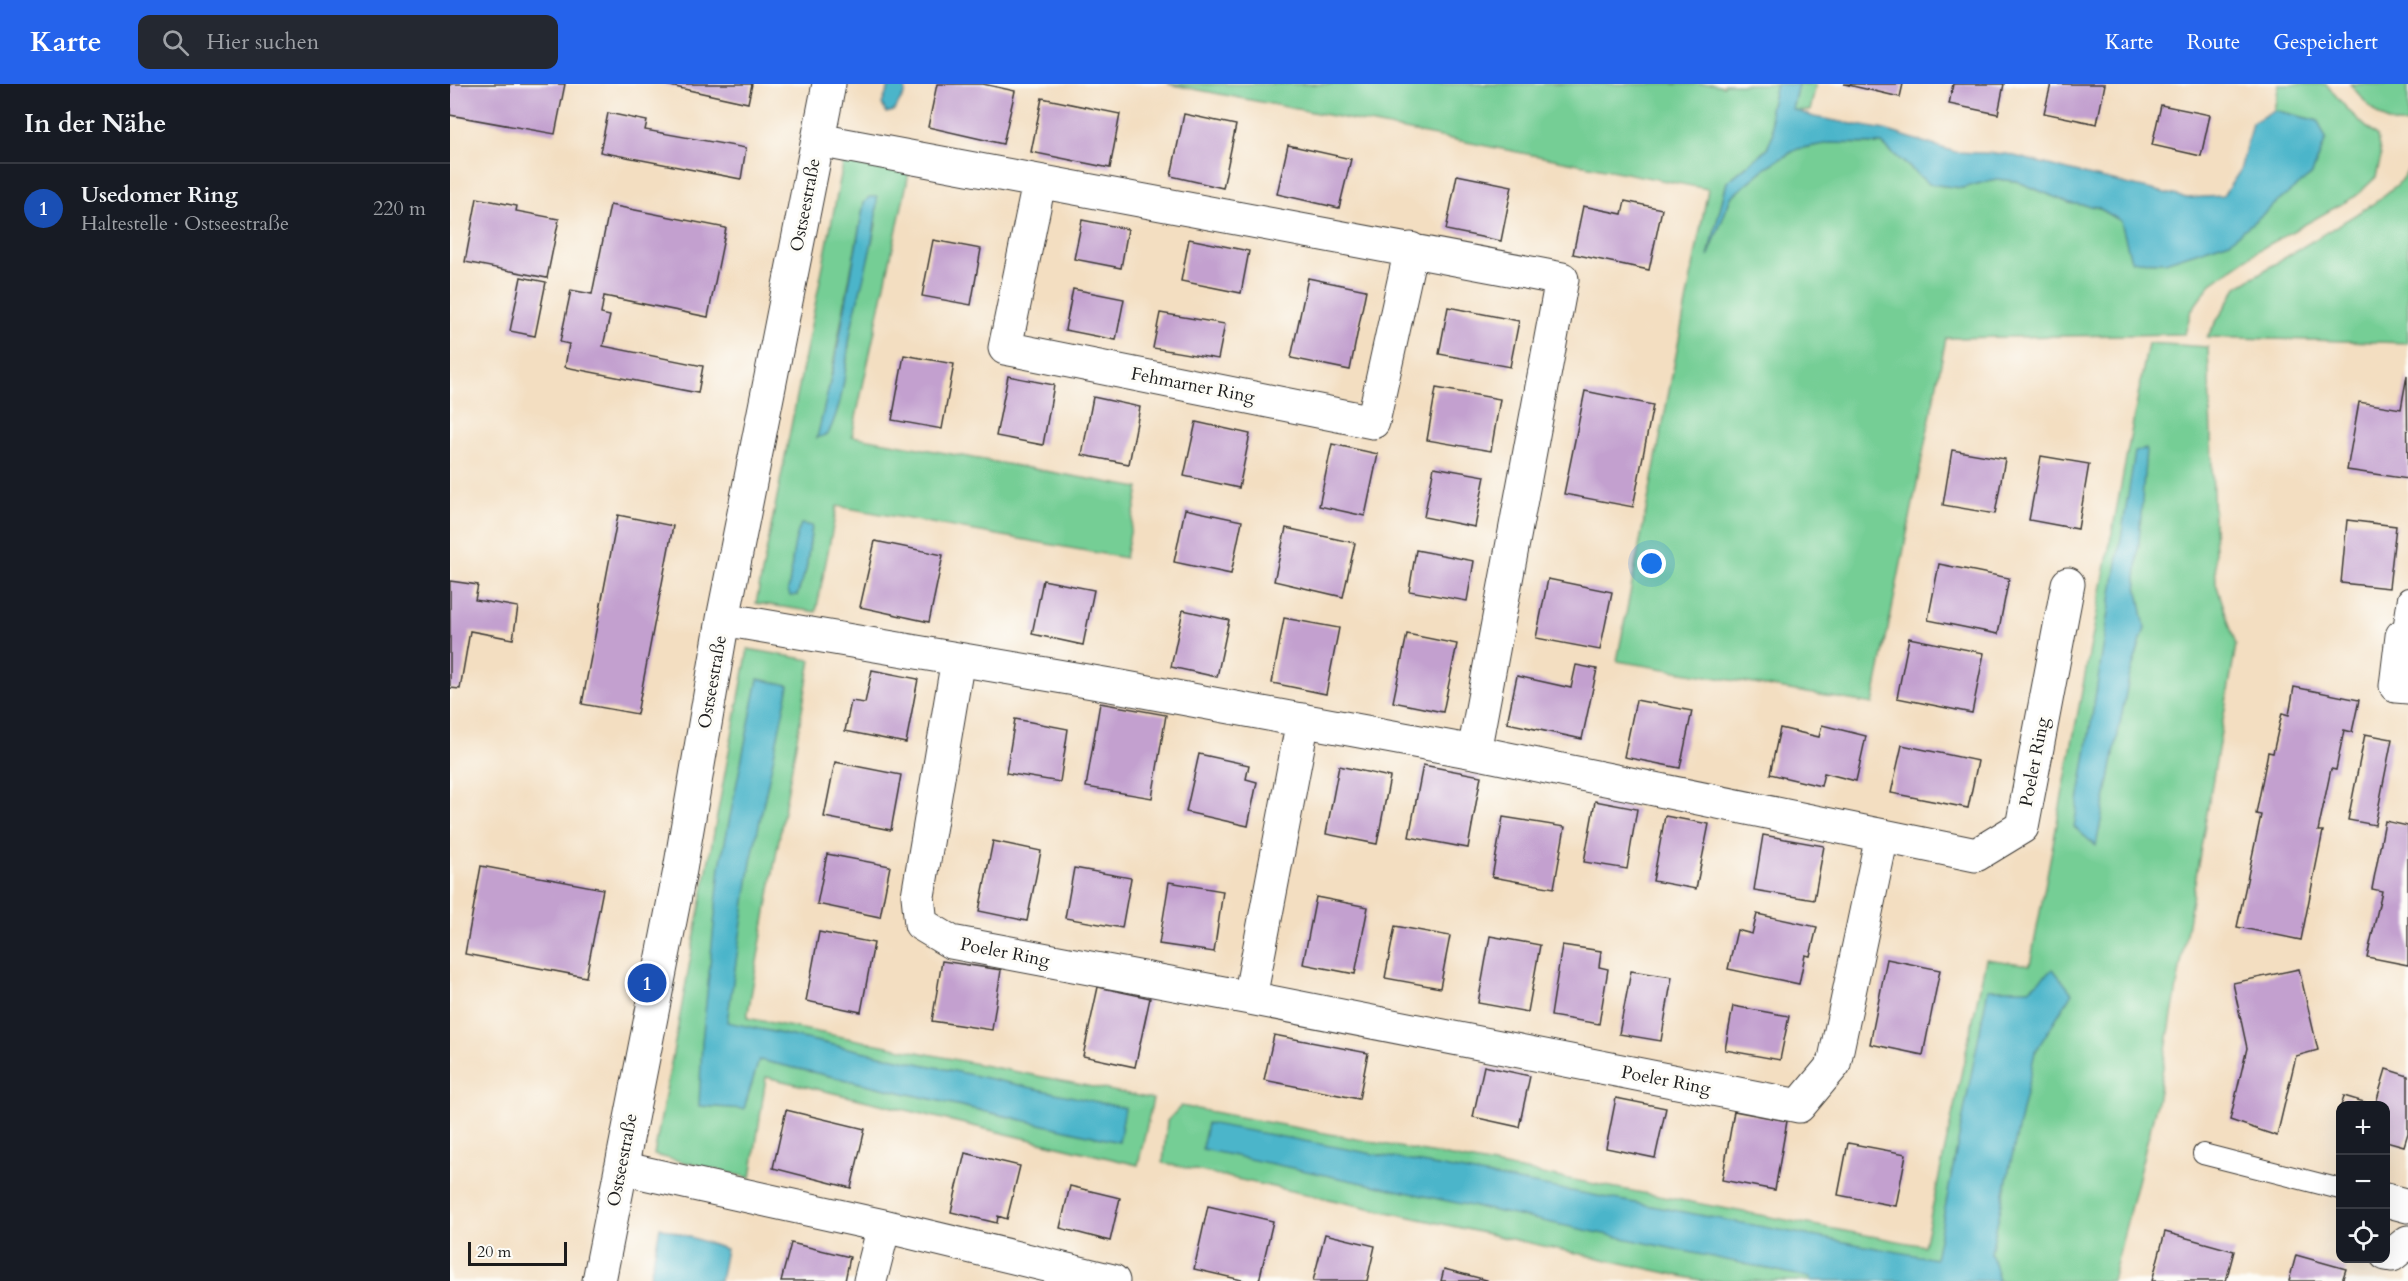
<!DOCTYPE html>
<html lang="de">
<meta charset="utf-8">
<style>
:root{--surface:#171b24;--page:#242831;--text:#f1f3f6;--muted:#9ea1a6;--line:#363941;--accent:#2563eb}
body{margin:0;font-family:Cardo,serif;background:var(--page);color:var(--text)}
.controls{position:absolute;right:18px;bottom:18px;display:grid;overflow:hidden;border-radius:12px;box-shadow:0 6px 24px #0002}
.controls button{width:54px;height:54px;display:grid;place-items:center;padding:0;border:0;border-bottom:2px solid var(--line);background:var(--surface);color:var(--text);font:30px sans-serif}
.scale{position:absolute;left:18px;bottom:15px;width:99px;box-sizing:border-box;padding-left:6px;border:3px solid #1c1c1c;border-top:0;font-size:16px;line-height:21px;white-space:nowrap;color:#1c1c1c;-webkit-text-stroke:4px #fdfcf7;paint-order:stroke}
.you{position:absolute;left:1202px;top:480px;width:21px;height:21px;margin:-15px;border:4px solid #fff;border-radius:50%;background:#1a73e8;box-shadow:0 0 0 9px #1a73e833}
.badge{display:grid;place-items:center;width:39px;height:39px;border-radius:50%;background:var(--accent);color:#fff;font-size:20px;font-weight:700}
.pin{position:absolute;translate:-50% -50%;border:3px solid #fff;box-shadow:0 2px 6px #0006}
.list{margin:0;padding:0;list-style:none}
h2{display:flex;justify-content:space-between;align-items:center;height:78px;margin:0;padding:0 24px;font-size:26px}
h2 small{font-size:20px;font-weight:400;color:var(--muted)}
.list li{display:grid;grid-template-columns:39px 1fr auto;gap:18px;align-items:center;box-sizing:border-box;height:90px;padding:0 24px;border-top:2px solid var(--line)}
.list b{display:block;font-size:22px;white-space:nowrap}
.list p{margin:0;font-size:20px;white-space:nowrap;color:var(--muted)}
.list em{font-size:20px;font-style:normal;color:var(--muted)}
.icon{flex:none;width:33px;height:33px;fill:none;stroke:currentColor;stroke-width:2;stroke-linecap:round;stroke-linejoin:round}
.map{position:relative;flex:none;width:1958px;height:1197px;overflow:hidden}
header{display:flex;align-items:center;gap:36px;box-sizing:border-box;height:84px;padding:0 30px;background:var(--accent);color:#fff}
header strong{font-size:28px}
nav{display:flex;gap:33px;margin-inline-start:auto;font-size:21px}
.search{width:420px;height:54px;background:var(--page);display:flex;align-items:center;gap:15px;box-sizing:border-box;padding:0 21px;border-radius:12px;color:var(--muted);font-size:22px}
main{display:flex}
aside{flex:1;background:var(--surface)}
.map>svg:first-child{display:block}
.green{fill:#74ce95;stroke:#487558;stroke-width:1.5;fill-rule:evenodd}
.water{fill:#4cb5ca;stroke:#346873;stroke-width:1.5}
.building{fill:#c3a0cf}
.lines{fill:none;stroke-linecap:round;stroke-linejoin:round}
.lane-casing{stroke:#3c3935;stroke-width:22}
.street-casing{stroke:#3c3935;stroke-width:35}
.lane{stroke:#fff;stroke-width:20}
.street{stroke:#fff;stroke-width:33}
.labels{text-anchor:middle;stroke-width:6;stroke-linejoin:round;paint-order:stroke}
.street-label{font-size:18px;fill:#1c1c1c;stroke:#fdfcf7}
</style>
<header>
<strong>Karte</strong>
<div class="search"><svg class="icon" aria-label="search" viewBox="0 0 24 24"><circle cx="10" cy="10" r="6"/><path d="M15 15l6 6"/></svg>Hier suchen</div>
<nav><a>Karte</a><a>Route</a><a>Gespeichert</a></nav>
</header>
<main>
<aside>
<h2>In der Nähe<small></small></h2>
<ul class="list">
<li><span class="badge" style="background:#1a4fb4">1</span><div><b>Usedomer Ring</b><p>Haltestelle · Ostseestraße</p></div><em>220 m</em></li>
</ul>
</aside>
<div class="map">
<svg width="1958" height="1197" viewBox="0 0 1958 1197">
<rect width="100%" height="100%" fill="#fdfcf7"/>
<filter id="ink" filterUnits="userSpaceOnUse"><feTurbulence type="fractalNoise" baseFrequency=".0167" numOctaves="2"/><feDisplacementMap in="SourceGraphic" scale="12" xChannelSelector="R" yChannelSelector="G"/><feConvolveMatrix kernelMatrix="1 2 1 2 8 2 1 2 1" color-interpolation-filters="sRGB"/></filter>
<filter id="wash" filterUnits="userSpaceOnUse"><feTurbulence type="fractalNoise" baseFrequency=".008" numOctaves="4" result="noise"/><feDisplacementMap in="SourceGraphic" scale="24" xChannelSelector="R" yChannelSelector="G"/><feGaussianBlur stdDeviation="1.35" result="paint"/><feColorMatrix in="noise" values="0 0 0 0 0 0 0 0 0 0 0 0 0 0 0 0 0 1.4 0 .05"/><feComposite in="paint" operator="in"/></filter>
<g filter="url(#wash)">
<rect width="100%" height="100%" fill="#f3dec1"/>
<path class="green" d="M718,0H1263L1274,2V0H1326L1320,26L1323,50L1317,65L1277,98L1260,166L1281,113L1318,82L1347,65L1380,59L1432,60L1479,100L1512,104L1546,95L1566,97L1619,119L1647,123L1671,137L1682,177L1715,178L1868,37L1824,26L1829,0H1876L1898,26L1927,53L1931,73L1926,93L1906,112L1809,166L1761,199L1741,227L1735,250L1496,254L1423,620L1167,577L1258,105Z
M1348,0H1366L1360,27L1342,26Z
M1900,0H1958V39C1934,47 1914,15 1900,0Z
M395,70L461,80L402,352L689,404L675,474L387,422L366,528L306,519ZM414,119L426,140C419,175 406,210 401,245C396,281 394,316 378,350V307ZM352,440L362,442L356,486L347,511C337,485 343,466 352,440Z
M1958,86V259L1757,253L1787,203L1923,120L1948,100Z
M1698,259L1758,263L1766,499L1786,561L1707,1018L1662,1197H1254L713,1079L717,1037L731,1022L1474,1162L1536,875L1580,881Z
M298,565L361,576L297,934L703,1015L688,1081L316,993L301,1094L204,1071Z"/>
<path class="water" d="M440,0H456L455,9L444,27L436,29L432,20Z
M1326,0H1348L1342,25L1364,33L1435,46L1505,68L1557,70L1633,90L1737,114L1773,112L1790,87L1802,39L1824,26L1868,37L1876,55L1862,90L1780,157L1715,178L1681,177L1671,137L1647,123L1619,119L1566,97L1546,95L1512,104L1479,100L1432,60L1380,59L1347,65L1318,82L1281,113L1258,173L1277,98L1317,65L1323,50L1320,26Z
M419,113H427C426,158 411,198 402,241C394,281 397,310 378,350L367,354L386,273L414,119Z
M1696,365L1686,496L1695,544L1679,594L1646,762L1624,743L1685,368Z
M351,440L362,442L356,486L347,511L340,512L338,506C343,483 341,461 351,440Z
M308,595L339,601L301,778L277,938L675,1024L669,1058L309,976L294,1025L249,1022L252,958L270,782Z
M1603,885L1622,909L1585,968L1541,1168L1549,1197H1361V1194L752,1065L757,1039L1485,1175L1538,905H1579Z
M210,1143L276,1165L270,1197H199Z"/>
<g id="blocks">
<path class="building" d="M0,0H115L105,50L0,31Z
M211,0H302L298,19Z
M487,0H533L565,7L553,60L478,43Z
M1394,0H1453L1450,13Z
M1503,0H1554L1548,30L1499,20Z
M1601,0H1655L1647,40L1594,29Z
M592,14L670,30L660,84L581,68Z
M1711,21L1760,31L1751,72L1702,61Z
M158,29L197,37L195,46L296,64L291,95L150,68Z
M734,30L786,41L773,104L721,92Z
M838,61L901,75L889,124L827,110Z
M1007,91L1062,102L1051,157L996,146Z
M27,114L67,122L66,127L109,135L97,194L15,178Z
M1175,117L1212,125L1199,186L1123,170L1133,122L1172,130Z
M160,121L276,144L258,233L154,212L151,230L160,232L153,262L253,282L248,309L115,283L119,260L110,258L121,206L142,210Z
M632,136L678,145L671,184L624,175Z
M739,155L799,167L791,209L731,197Z
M483,156L531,165L521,221L472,212Z
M71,193L96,198L85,252L60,247Z
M858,194L916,206L900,286L841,274Z
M623,205L674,215L666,256L615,246Z
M998,223L1069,237L1060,283L989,270Z
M710,229L775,240L768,275L703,264Z
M454,271L504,280L492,345L442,336Z
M1957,291L1958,395L1897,386L1909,318L1951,325Z
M558,292L604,301L593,361L546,352Z
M986,304L1050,315L1041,367L977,356Z
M1135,307L1203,321L1183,423L1114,410Z
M643,313L690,323L679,380L632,371Z
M746,338L800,350L789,404L734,392Z
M882,360L928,370L915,432L869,422Z
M1502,366L1555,375L1545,430L1493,421Z
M1591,372L1639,380L1628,445L1579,436Z
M984,383L1035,392L1025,443L974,433Z
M735,425L792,437L781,490L724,478Z
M168,431L223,442L187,630L132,620Z
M1897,436L1946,442L1939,504L1891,499Z
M836,444L905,459L893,513L824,497Z
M425,457L493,471L479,538L410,523Z
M966,466L1024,477L1017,517L959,507Z
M1489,480L1559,494L1548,550L1478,536Z
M1098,495L1162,508L1150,566L1086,554Z
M593,496L644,506L633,561L582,550Z
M0,497L28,501L25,516L68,523L63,555L20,547L10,605L0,604Z
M733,526L779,536L767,593L721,583Z
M834,534L889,544L876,610L822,599Z
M957,550L1007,560L993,628L943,618Z
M1459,554L1534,569L1522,629L1447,614Z
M1126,581L1147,585L1132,655L1057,639L1067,592L1121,604Z
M422,586L468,595L456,659L395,647L401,617L415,619Z
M1844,603L1909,616L1902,648L1894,646L1886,686L1881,685L1868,747H1873L1851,856L1787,843L1811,731L1806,730L1818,668L1823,669L1832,629L1839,631Z
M1186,616L1242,627L1230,684L1174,673Z
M650,619L716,631L702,714L636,703Z
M565,635L618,645L610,698L556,689Z
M1372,641L1416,652L1406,697L1374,689L1371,702L1320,690L1330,644L1369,653Z
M1915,650L1942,655L1925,741L1898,736Z
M1452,661L1528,677L1518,724L1441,709Z
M749,670L799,681L796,695L807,698L798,742L736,728Z
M385,678L451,691L441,746L374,733Z
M973,681L1031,692L1018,764L959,753Z
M889,682L940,693L927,760L876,750Z
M1145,717L1187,725L1177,785L1134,778Z
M1215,732L1259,740L1246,805L1203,797Z
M1053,733L1115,743L1104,804L1042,793Z
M1935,737L1958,742V881L1917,873L1932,807L1922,805Z
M1313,751L1374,762L1364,816L1304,806Z
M543,757L591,767L577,837L529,827Z
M377,770L440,782L430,833L367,820Z
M31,782L153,805L136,893L15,870Z
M624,784L681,794L672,844L615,834Z
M719,798L773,807L764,868L709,860Z
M866,813L918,823L905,890L853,880Z
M1307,830L1367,843L1360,872L1355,871L1349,900L1278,885L1287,846L1302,850Z
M945,842L1000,852L990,904L935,894Z
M369,848L424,859L411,928L356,917Z
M1040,852L1090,861L1078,928L1028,919Z
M1112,861L1151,867L1149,883L1158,885L1149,940L1101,932Z
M1437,875L1490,886L1473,971L1420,960Z
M492,877L551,886L542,946L482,937Z
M1849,885L1868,966L1846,972L1827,1052L1780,1036L1797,964L1783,899Z
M1181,887L1222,893L1211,957L1169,950Z
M648,903L700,914L685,983L633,972Z
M1283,922L1339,932L1330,976L1275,966Z
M824,951L918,969L909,1015L814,996Z
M1034,982L1080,992L1069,1043L1023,1033Z
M1936,985L1958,992V1049L1954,1062L1936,1057V1022H1925Z
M1894,1012L1924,1021V1022H1891Z
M1166,1014L1216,1024L1205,1074L1156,1064Z
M336,1026L415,1045L401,1104L323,1084Z
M1284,1027L1337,1037L1325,1106L1272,1096Z
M1398,1059L1456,1070L1446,1122L1388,1111Z
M515,1069L570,1082L557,1135L548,1132L547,1139L501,1128Z
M620,1102L670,1114L660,1157L610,1144Z
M758,1122L823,1137L809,1197H796L744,1185Z
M1715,1148L1784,1167L1776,1197H1702Z
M875,1150L925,1162L917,1197H863Z
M341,1159L400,1173L395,1197H331Z
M1846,1171L1896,1185L1892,1197H1839Z
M994,1185L1037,1196V1197H991Z"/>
</g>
</g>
<g filter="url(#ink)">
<use href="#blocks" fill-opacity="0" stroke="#3c3935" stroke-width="1.5"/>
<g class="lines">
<g class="lane-casing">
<path id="lane" d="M1952,552L1958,514
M1753,1070L1890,1105"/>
</g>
<g class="street-casing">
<path id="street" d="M368,56C615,104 864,147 1112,195L1024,668
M589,99L555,264L923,338L961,165
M273,535L666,602L1024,668L1526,771L1572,743L1618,500
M1958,553L1952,552L1946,602L1958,603
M508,575L468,812L471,840L501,858L800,914L1349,1022L1384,980L1432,752
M800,914L853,636
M171,1084L434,1142L663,1197
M1936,1116L1958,1122
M1936,1170L1942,1171L1958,1158
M149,1197L230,786L273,535L379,0
M420,1197L434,1142"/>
</g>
<use href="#lane" class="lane"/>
<use href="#street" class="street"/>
</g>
</g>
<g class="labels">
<g class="street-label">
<text transform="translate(355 121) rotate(-79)" y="6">Ostseestraße</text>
<text transform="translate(743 301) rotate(11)" y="6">Fehmarner Ring</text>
<text transform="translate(262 598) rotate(-80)" y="6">Ostseestraße</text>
<text transform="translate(1584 678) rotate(-79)" y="6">Poeler Ring</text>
<text transform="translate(555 868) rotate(11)" y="6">Poeler Ring</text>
<text transform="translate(1216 996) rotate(11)" y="6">Poeler Ring</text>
<text transform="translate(172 1076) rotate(-79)" y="6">Ostseestraße</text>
</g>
</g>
</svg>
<div class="controls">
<button>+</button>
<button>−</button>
<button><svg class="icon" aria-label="locate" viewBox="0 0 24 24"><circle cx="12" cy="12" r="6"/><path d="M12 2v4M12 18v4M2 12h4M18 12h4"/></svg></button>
</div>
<div class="scale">20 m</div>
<div class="you"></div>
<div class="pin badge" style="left:197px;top:899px;background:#1a4fb4">1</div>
</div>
</main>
